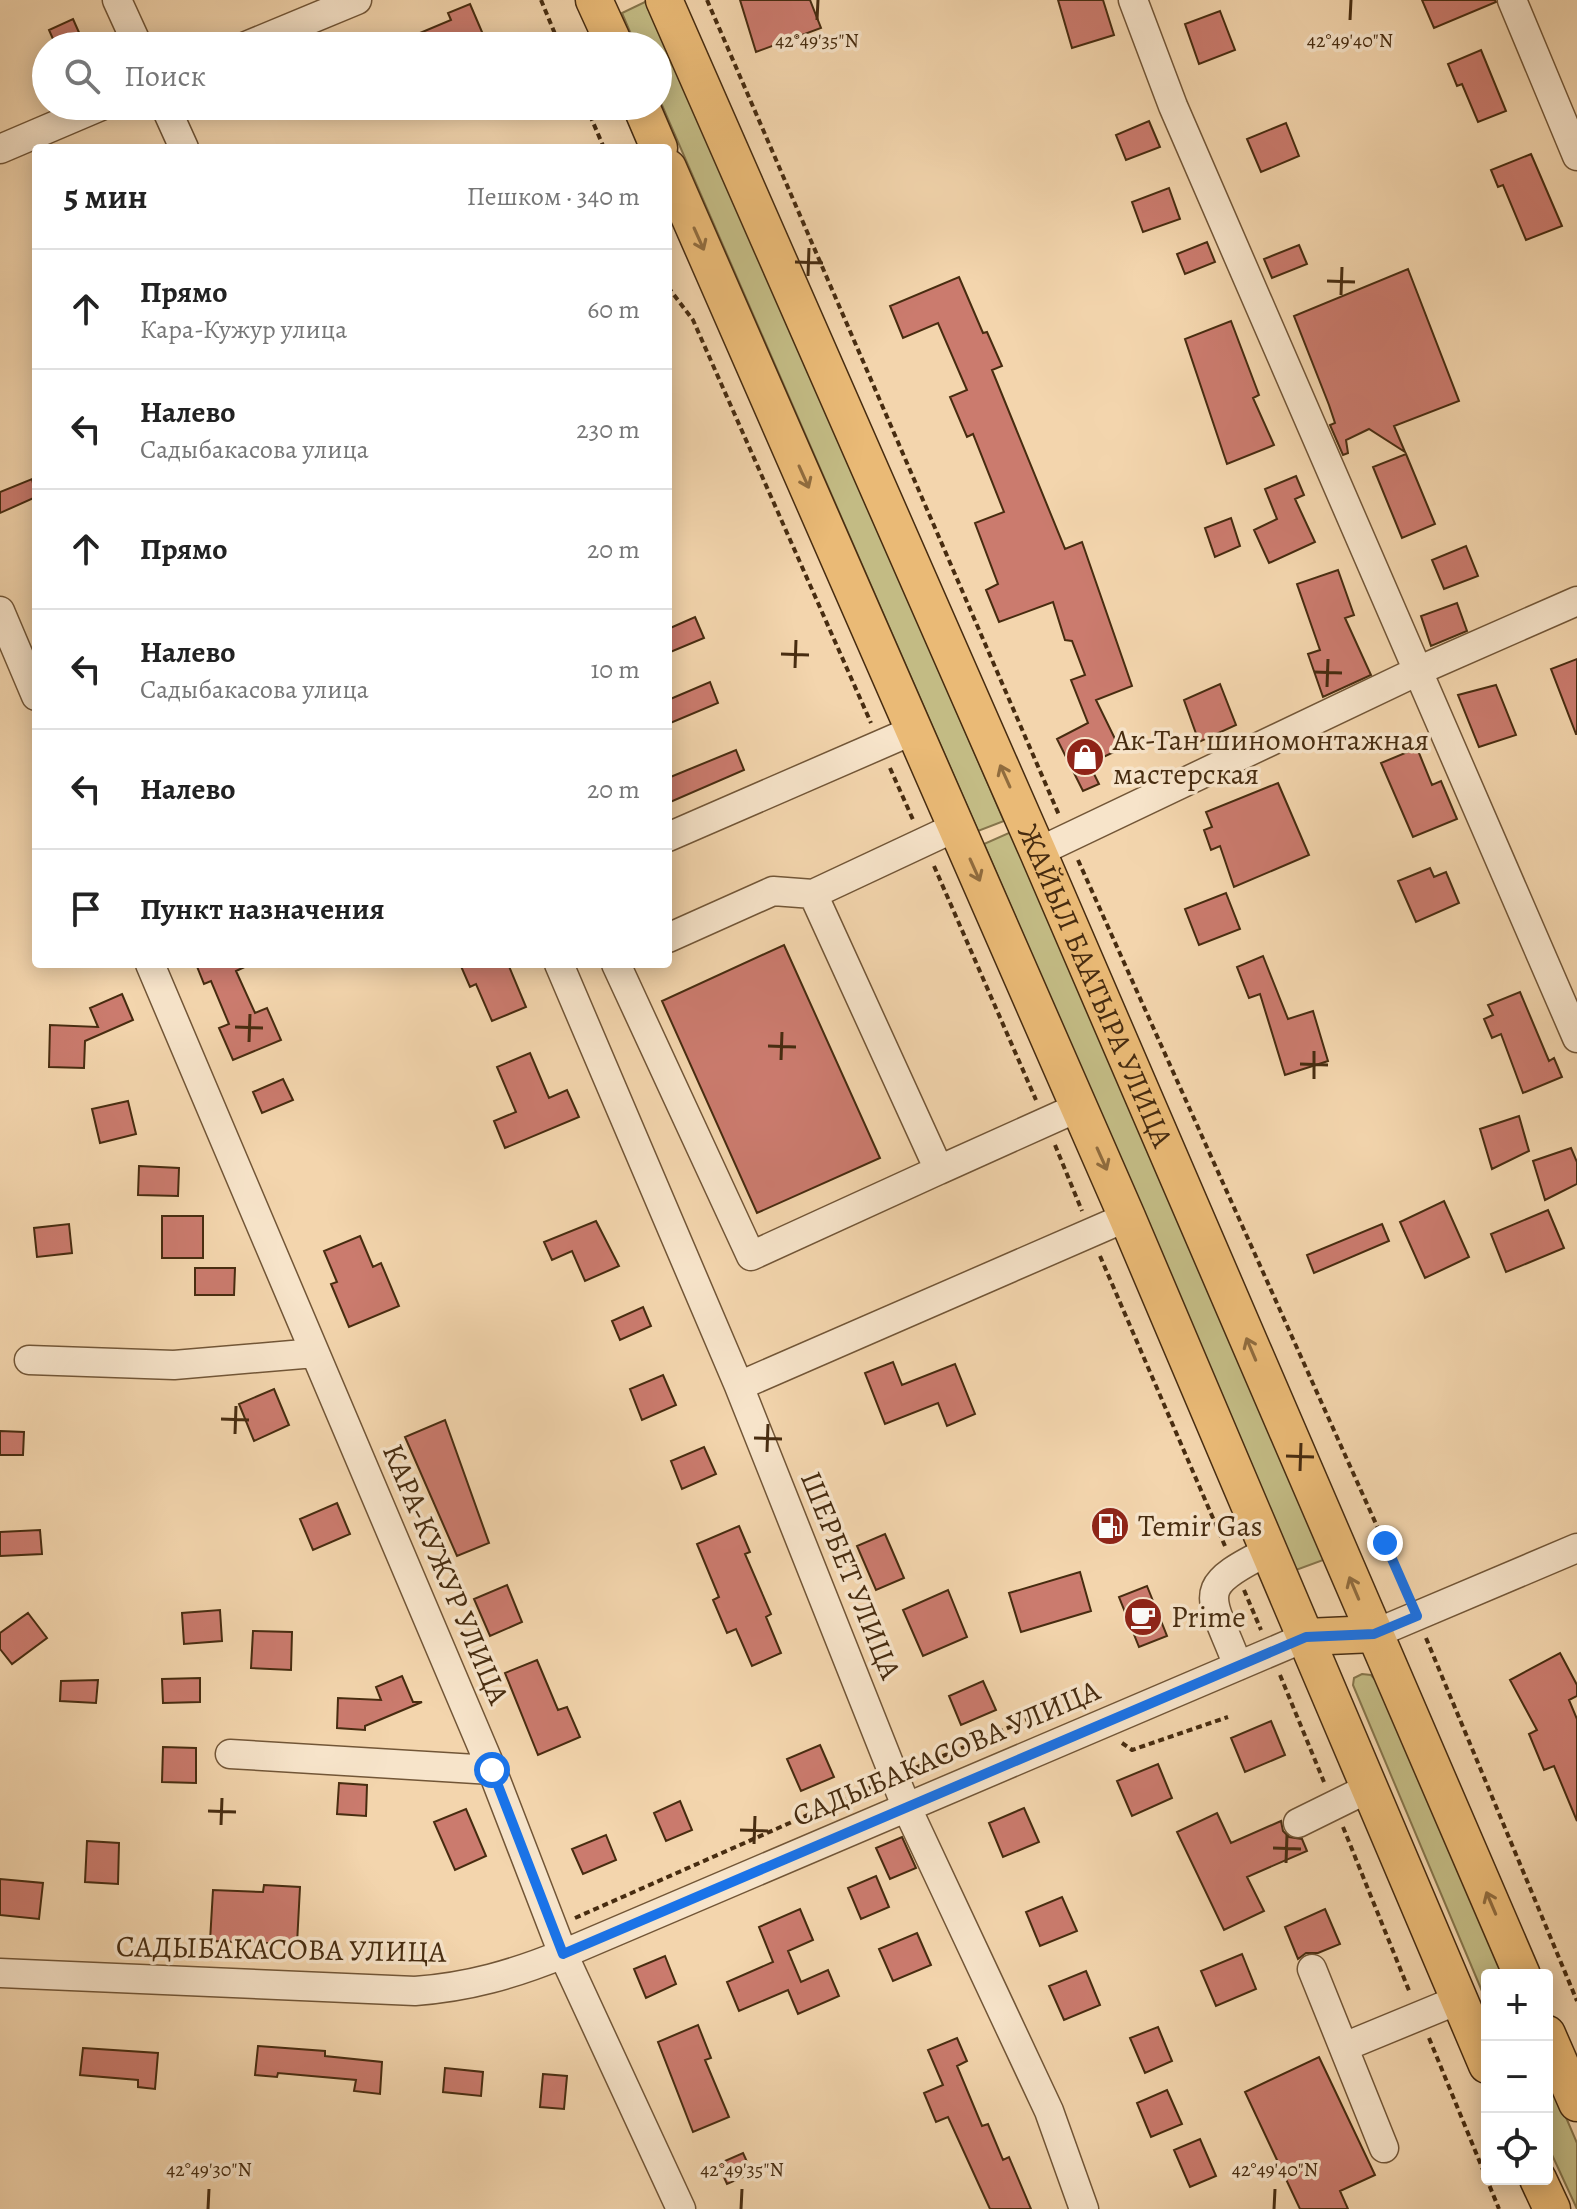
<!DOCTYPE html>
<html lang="ru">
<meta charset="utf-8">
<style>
:root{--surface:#fff;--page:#f6f6f6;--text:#222;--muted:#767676;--line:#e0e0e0}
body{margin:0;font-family:Alegreya,serif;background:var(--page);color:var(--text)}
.controls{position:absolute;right:24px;bottom:24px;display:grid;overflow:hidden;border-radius:8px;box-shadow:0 4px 20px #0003}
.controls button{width:72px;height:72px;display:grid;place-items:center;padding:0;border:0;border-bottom:2px solid var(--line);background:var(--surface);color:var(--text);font:40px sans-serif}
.stop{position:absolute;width:24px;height:24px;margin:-18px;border:6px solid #1a73e8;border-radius:50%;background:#fff}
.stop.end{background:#1a73e8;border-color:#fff;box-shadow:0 2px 8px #0008}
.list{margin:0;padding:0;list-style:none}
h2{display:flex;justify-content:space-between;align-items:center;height:104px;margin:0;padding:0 32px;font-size:34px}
h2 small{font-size:26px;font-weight:400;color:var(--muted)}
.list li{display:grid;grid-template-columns:52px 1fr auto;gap:24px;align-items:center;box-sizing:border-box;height:120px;padding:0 32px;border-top:2px solid var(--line)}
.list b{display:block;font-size:30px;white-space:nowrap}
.list p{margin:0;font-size:26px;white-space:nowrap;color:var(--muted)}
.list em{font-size:26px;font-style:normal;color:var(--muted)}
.icon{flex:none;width:44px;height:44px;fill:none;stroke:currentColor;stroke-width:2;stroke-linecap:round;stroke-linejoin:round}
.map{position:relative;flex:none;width:1577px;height:2209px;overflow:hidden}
.search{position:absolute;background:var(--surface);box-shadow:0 4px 20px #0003;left:32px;top:32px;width:640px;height:88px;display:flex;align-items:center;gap:20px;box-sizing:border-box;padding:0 28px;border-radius:44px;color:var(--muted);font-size:30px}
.panel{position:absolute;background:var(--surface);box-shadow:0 4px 20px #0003;left:32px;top:144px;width:640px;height:824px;border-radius:8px}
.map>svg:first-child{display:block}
.green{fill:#c3bb84;stroke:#85744a;stroke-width:2}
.building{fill:#cb7b6e;stroke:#472c10;stroke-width:2}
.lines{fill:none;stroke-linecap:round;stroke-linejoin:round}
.minor-casing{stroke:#725637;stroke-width:31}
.major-casing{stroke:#472c10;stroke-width:39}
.path{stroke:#472c10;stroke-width:4;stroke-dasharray:6 4;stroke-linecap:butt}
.minor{stroke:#f7e4ca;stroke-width:28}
.major{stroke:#eaba76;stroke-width:36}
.oneway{stroke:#906c3e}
.route{stroke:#1a73e8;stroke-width:10}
.ticks{fill:none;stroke:#472c10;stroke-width:3}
.labels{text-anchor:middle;stroke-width:7;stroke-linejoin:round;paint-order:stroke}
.poi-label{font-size:30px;fill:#472c10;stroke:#f7e4ca;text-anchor:start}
.street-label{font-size:30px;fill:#472c10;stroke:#f7e4ca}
.ticks-label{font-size:20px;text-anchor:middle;fill:#472c10;stroke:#f7e4ca;stroke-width:7;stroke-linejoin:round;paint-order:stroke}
</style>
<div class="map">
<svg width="1577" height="2209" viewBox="0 0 1577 2209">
<rect width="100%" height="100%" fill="#f3d5ad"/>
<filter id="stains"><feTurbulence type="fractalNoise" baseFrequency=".0025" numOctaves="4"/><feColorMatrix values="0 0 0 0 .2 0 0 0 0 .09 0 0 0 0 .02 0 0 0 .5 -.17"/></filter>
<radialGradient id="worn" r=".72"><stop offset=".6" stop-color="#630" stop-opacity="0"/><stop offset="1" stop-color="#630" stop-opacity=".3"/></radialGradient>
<path class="green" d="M649,0L1004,821L978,831L658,96V46H636L622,13Z
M1011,832L1326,1559L1296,1570L984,844Z
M1362,1674L1371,1675L1378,1683L1504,1975H1487V2003L1353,1685L1354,1678Z
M1547,2073L1577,2143V2209L1547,2144Z"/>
<path class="building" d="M740,0H810L821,28L756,52Z
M1058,0H1103L1114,35L1072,48Z
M1422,0H1495L1496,2L1434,28Z
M470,4L488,46H389L451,20L448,13Z
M1220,11L1235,50L1199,64L1185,24Z
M73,19L85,46H56L49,30Z
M1481,50L1506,111L1478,122L1462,84L1457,86L1448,64Z
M1149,121L1160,147L1126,160L1116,135Z
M1286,123L1299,156L1261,172L1247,139Z
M1531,154L1562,226L1526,240L1503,185L1498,187L1491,170Z
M1169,188L1180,219L1143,232L1132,202Z
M1207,242L1215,262L1185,274L1177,254Z
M1299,245L1307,264L1272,278L1264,259Z
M1408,269L1459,401L1394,426L1405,452L1369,429L1346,440L1348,453L1343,455L1330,425L1335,423L1329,405L1294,316Z
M959,277L983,333L987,332L1002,366L992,370L1065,549L1082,542L1132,686L1096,700L1120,749L1089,764L1099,784L1083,791L1057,739L1088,723L1071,680L1085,675L1072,641L1065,640L1053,602L999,622L986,590L998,584L975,523L1004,512L973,434L967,437L950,397L967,390L938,323L903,338L890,306Z
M1231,321L1259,395L1253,398L1274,445L1227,464L1185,339Z
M1406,454L1435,524L1402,538L1373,467Z
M1296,476L1304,495L1295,499L1315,542L1269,563L1254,530L1277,519L1265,489Z
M32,479L36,497L0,513V492Z
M1231,518L1240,546L1215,557L1205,528Z
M1466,546L1478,576L1444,589L1432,560Z
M1338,570L1354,615L1345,618L1371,675L1323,697L1308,654L1320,650L1297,584Z
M1457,603L1467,631L1431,646L1421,616Z
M695,617L704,638L668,653V629Z
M1577,659V734H1576L1551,669Z
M710,682L718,703L668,724V700Z
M1220,684L1236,725L1199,742L1184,700Z
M1496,685L1516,735L1479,747L1458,695Z
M1417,748L1432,785L1441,781L1457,819L1413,837L1381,763Z
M736,750L744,770L668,803V778Z
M1278,783L1309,855L1234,887L1220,846L1211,850L1204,830L1212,827L1206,812Z
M1430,868L1434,877L1446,872L1459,903L1416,922L1398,881Z
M1226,893L1240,929L1199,945L1185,909Z
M784,945L880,1158L757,1213L662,1001Z
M1263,956L1288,1019L1313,1011L1328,1061L1285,1075L1260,994L1249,998L1237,967Z
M196,964H251L236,971L255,1013L267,1008L281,1040L233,1060L219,1028L229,1024L211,981L204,984Z
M460,964H508L526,1007L492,1021L476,984L470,987Z
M1520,992L1549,1061L1554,1058L1562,1077L1523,1093L1501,1034L1492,1038L1484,1019L1493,1015L1488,1005Z
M122,994L133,1020L85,1041L84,1068L49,1067L50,1025L98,1027L90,1008Z
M530,1053L549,1098L567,1090L579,1117L505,1148L494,1121L516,1112L497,1067Z
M283,1079L293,1100L262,1113L253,1092Z
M128,1101L136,1134L100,1143L92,1109Z
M1519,1116L1529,1151L1492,1169L1480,1129Z
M1571,1148L1577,1162V1184L1545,1200L1533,1161Z
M139,1166L179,1168L178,1196L138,1195Z
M1444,1201L1469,1257L1425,1278L1400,1222Z
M1548,1210L1564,1248L1506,1272L1491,1234Z
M162,1216H203V1258H162Z
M596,1221L619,1266L585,1281L572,1251L552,1260L544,1242Z
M69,1224L72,1253L37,1257L34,1228Z
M1382,1224L1389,1241L1314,1273L1307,1255Z
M360,1236L373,1267L381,1263L399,1306L349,1327L331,1284L337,1282L324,1251Z
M195,1268H235L234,1295H195Z
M643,1307L651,1326L620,1340L612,1321Z
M893,1362L902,1385L955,1364L975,1414L947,1426L938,1403L885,1424L865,1373Z
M663,1375L676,1405L642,1420L630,1389Z
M274,1389L289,1425L254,1441L239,1404Z
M445,1420L489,1543L457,1556L405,1437Z
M0,1431L24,1432L23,1455H0Z
M704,1447L716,1474L682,1489L671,1461Z
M337,1503L350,1534L313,1550L300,1519Z
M739,1526L750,1552L745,1554L771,1614L766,1617L781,1653L752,1666L736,1629L727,1633L713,1600L719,1597L697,1544Z
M40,1530L42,1554L0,1556V1532Z
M885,1534L904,1578L876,1590L857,1546Z
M1080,1572L1091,1611L1021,1632L1009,1593Z
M507,1585L522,1622L490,1636L474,1599Z
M1147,1586L1167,1636L1139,1647L1119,1597Z
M948,1590L967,1637L923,1656L903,1610Z
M220,1610L222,1641L184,1644L182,1613Z
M28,1613L47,1638L12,1664L0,1649V1633Z
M253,1631L292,1632L291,1670L251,1668Z
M1560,1653L1577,1685V1696L1569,1700L1577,1719V1821L1554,1766L1544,1770L1529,1734L1537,1730L1510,1680Z
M537,1660L558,1710L567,1707L580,1737L538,1755L505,1673Z
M402,1676L413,1702H422L365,1726V1730L337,1728L338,1698L381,1700L376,1687Z
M200,1678V1702L163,1703L162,1679Z
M98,1680L96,1703L60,1701L61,1681Z
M983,1681L996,1710L961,1725L949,1696Z
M1271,1721L1285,1755L1245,1772L1231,1738Z
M820,1745L834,1777L801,1791L787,1759Z
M163,1747L196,1748V1783L162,1782Z
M1158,1764L1172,1798L1132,1816L1117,1781Z
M339,1783L367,1785L366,1816L337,1814Z
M680,1801L692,1830L666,1841L654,1813Z
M1024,1808L1039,1842L1003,1857L989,1823Z
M466,1809L486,1856L455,1870L434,1822Z
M1217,1813L1231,1843L1281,1821L1283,1831L1289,1837L1302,1839L1307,1851L1247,1877L1264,1911L1224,1930L1177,1832Z
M606,1835L616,1860L583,1874L572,1849Z
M902,1837L916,1868L890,1879L876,1848Z
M87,1841L119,1843L118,1884L85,1882Z
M876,1876L889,1907L861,1919L848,1888Z
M0,1879L43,1883L39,1919L0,1915Z
M264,1885L300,1887L297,1944L210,1941L213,1890L263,1892Z
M1062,1897L1077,1931L1040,1946L1026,1912Z
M800,1909L813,1940L788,1951L801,1982L828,1970L839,1996L798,2014L788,1990L739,2011L727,1982L773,1962L759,1927Z
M1325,1909L1340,1944L1318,1953H1306L1298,1959L1285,1927Z
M917,1933L931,1965L893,1981L879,1949Z
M1242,1954L1256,1989L1216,2006L1201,1971Z
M665,1956L676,1984L646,1998L634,1969Z
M1086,1971L1100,2005L1064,2020L1049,1986Z
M698,2025L711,2058L705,2060L729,2117L693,2132L658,2042Z
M1158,2027L1172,2061L1145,2073L1130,2038Z
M957,2038L967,2061L957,2066L982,2126L988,2124L1003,2160L1009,2157L1031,2209H990L948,2117L936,2122L924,2093L943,2085L928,2050Z
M258,2046L325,2051V2056L382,2062L380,2094L354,2091L356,2080L278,2073L277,2077L255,2075Z
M83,2048L158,2053L155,2089L138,2087V2080L80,2075Z
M1319,2057L1375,2175L1340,2191L1348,2209H1300L1245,2092Z
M445,2068L483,2072L481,2096L443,2092Z
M543,2074L567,2076L564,2109L540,2107Z
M1167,2090L1182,2124L1151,2137L1137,2103Z
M1200,2139L1216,2176L1190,2187L1174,2150Z
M743,2153L752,2173L727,2184L718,2164Z"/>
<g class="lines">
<g class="minor-casing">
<path id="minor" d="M117,0L138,46
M1133,0L1173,106L1577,1038
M1512,0L1577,156
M246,46L357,0
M165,106L184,148
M0,149L101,106
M0,611L36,696
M956,827L813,894L939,1170L1079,1107
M668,837L914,730
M1038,852L1420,670L1577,601
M668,938L773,891L813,894
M150,964L492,1770L563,1954L681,2209
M559,964L739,1386L906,1806L1049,2111L1084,2209
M616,964L751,1256L939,1170
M29,1360L174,1365L315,1353
M739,1386L1127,1217
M1374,1634L1577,1548
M1238,1666C1211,1594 1191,1589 1269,1551
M230,1754L492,1770
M1298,1823L1371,1787
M1312,1969L1384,2148
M0,1973L415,1991C469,1987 514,1974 563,1954L1306,1637
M1344,2047L1458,2000"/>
</g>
<g class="major-casing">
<g id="major">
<path d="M594,0L615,46"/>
<path id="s1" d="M664,0L1038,852L1522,1975"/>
<path d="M641,106L659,148"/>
<path d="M668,168L1127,1217L1487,2065"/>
<path d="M1306,1637L1374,1634"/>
<path d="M1547,2034L1577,2103"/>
<path d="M1538,2179L1552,2209"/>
</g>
</g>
<path class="path" d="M541,0L560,46
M707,0L1059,815
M586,106L604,148
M668,287L693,320L871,723
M890,768L914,822
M1078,860L1407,1593
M934,866L1036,1100
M1055,1145L1082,1211
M1100,1256L1225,1546
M1244,1590L1261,1630
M1426,1638L1577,2001
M1280,1675L1324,1782
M1122,1743L1132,1750L1228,1717
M915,1768L1038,1715
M1343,1827L1410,1993
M575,1918L871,1787
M1429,2038L1499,2209"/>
<use href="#minor" class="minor"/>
<use href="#major" class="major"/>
</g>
<defs><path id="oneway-shaft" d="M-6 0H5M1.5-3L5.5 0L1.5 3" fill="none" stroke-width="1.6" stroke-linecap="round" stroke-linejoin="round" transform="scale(2)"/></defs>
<g class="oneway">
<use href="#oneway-shaft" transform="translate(699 239) rotate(66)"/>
<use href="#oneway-shaft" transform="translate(804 477) rotate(66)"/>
<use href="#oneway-shaft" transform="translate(1005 776) rotate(-114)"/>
<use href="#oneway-shaft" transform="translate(975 870) rotate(66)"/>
<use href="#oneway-shaft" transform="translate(1102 1159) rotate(66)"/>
<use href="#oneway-shaft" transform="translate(1251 1349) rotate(-113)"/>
<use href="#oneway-shaft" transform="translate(1354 1588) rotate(-113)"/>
<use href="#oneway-shaft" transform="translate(1491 1903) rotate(-113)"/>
</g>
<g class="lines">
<path class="route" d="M492,1770L563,1954L1306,1637L1374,1634L1417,1616L1385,1543"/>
</g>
<path class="ticks" d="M817,20L818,0M1350,20L1351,0M795,262L823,263M808,276L809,248M1327,281L1355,282M1341,295L1342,267M781,654L809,655M795,668L796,640M1314,672L1342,673M1327,687L1328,659M235,1027L263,1028M249,1042L250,1014M768,1046L796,1047M781,1060L782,1032M1300,1064L1328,1065M1314,1079V1051M221,1419L249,1420M235,1434L236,1406M754,1438L782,1439M767,1452L768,1424M1286,1456L1314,1457M1300,1471L1301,1443M208,1811L236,1812M221,1825L222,1798M740,1830L768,1831M754,1844L755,1816M1273,1848L1301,1849M1286,1863L1287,1835M208,2209L209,2189M741,2209L742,2189M1274,2209L1275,2189"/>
<defs>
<g id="shop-disc" transform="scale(2)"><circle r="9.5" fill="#8f2418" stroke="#f7e4ca"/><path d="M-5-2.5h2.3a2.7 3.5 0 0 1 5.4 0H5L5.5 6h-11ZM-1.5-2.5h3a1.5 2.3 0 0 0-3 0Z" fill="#fff"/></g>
<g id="fuel-disc" transform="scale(2)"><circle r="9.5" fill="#8f2418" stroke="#f7e4ca"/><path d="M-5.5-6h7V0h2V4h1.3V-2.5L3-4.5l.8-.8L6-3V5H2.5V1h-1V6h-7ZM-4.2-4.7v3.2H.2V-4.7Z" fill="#fff"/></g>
<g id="cafe-disc" transform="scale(2)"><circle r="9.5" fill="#8f2418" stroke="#f7e4ca"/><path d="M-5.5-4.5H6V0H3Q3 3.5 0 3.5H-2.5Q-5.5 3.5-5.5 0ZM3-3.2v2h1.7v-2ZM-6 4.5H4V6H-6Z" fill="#fff"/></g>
</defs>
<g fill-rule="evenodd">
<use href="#shop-disc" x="1085" y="757"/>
<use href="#fuel-disc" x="1110" y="1526"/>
<use href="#cafe-disc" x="1143" y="1617"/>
</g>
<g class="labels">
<g class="poi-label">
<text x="1113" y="750">Ак-Тан шиномонтажная<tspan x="1113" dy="34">мастерская</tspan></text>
<text x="1138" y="1536">Temir Gas</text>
<text x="1171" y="1627">Prime</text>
</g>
<g class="street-label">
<text dy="10" stroke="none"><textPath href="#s1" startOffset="1076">ЖАЙЫЛ БААТЫРА УЛИЦА</textPath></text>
<text transform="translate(446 1574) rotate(67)" y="10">КАРА-КУЖУР УЛИЦА</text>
<text transform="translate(851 1575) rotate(68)" y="10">ШЕРБЕТ УЛИЦА</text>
<text transform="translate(946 1753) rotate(-23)" y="10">САДЫБАКАСОВА УЛИЦА</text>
<text transform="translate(281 1949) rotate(1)" y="10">САДЫБАКАСОВА УЛИЦА</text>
</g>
</g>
<g class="ticks-label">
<text x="817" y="47">42°49'35"N</text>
<text x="1350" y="47">42°49'40"N</text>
<text x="209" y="2176">42°49'30"N</text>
<text x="742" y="2176">42°49'35"N</text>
<text x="1275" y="2176">42°49'40"N</text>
</g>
<rect width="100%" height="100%" filter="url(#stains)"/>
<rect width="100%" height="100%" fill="url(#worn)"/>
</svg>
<div class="controls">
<button>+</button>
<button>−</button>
<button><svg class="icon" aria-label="locate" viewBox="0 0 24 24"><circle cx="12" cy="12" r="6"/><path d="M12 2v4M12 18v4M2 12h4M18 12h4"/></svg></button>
</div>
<div class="stop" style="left:492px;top:1770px"></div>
<div class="stop end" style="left:1385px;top:1543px"></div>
<div class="search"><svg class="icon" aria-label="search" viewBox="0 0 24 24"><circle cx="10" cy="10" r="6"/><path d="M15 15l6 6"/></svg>Поиск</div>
<section class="panel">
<h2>5 мин<small>Пешком · 340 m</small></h2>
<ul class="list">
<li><svg class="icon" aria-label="ahead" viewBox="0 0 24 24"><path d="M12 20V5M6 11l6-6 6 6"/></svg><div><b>Прямо</b><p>Кара-Кужур улица</p></div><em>60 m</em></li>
<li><svg class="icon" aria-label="left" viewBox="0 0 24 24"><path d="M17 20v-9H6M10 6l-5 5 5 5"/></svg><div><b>Налево</b><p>Садыбакасова улица</p></div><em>230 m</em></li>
<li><svg class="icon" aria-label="ahead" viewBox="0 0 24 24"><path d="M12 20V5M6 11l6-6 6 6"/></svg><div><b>Прямо</b></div><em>20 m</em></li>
<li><svg class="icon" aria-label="left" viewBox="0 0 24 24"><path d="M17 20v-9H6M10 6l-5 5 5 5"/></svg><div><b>Налево</b><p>Садыбакасова улица</p></div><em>10 m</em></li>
<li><svg class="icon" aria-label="left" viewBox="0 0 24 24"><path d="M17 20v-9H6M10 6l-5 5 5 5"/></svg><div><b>Налево</b></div><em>20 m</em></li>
<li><svg class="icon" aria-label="arrive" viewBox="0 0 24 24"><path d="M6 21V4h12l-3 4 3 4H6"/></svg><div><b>Пункт назначения</b></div></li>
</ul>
</section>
</div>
